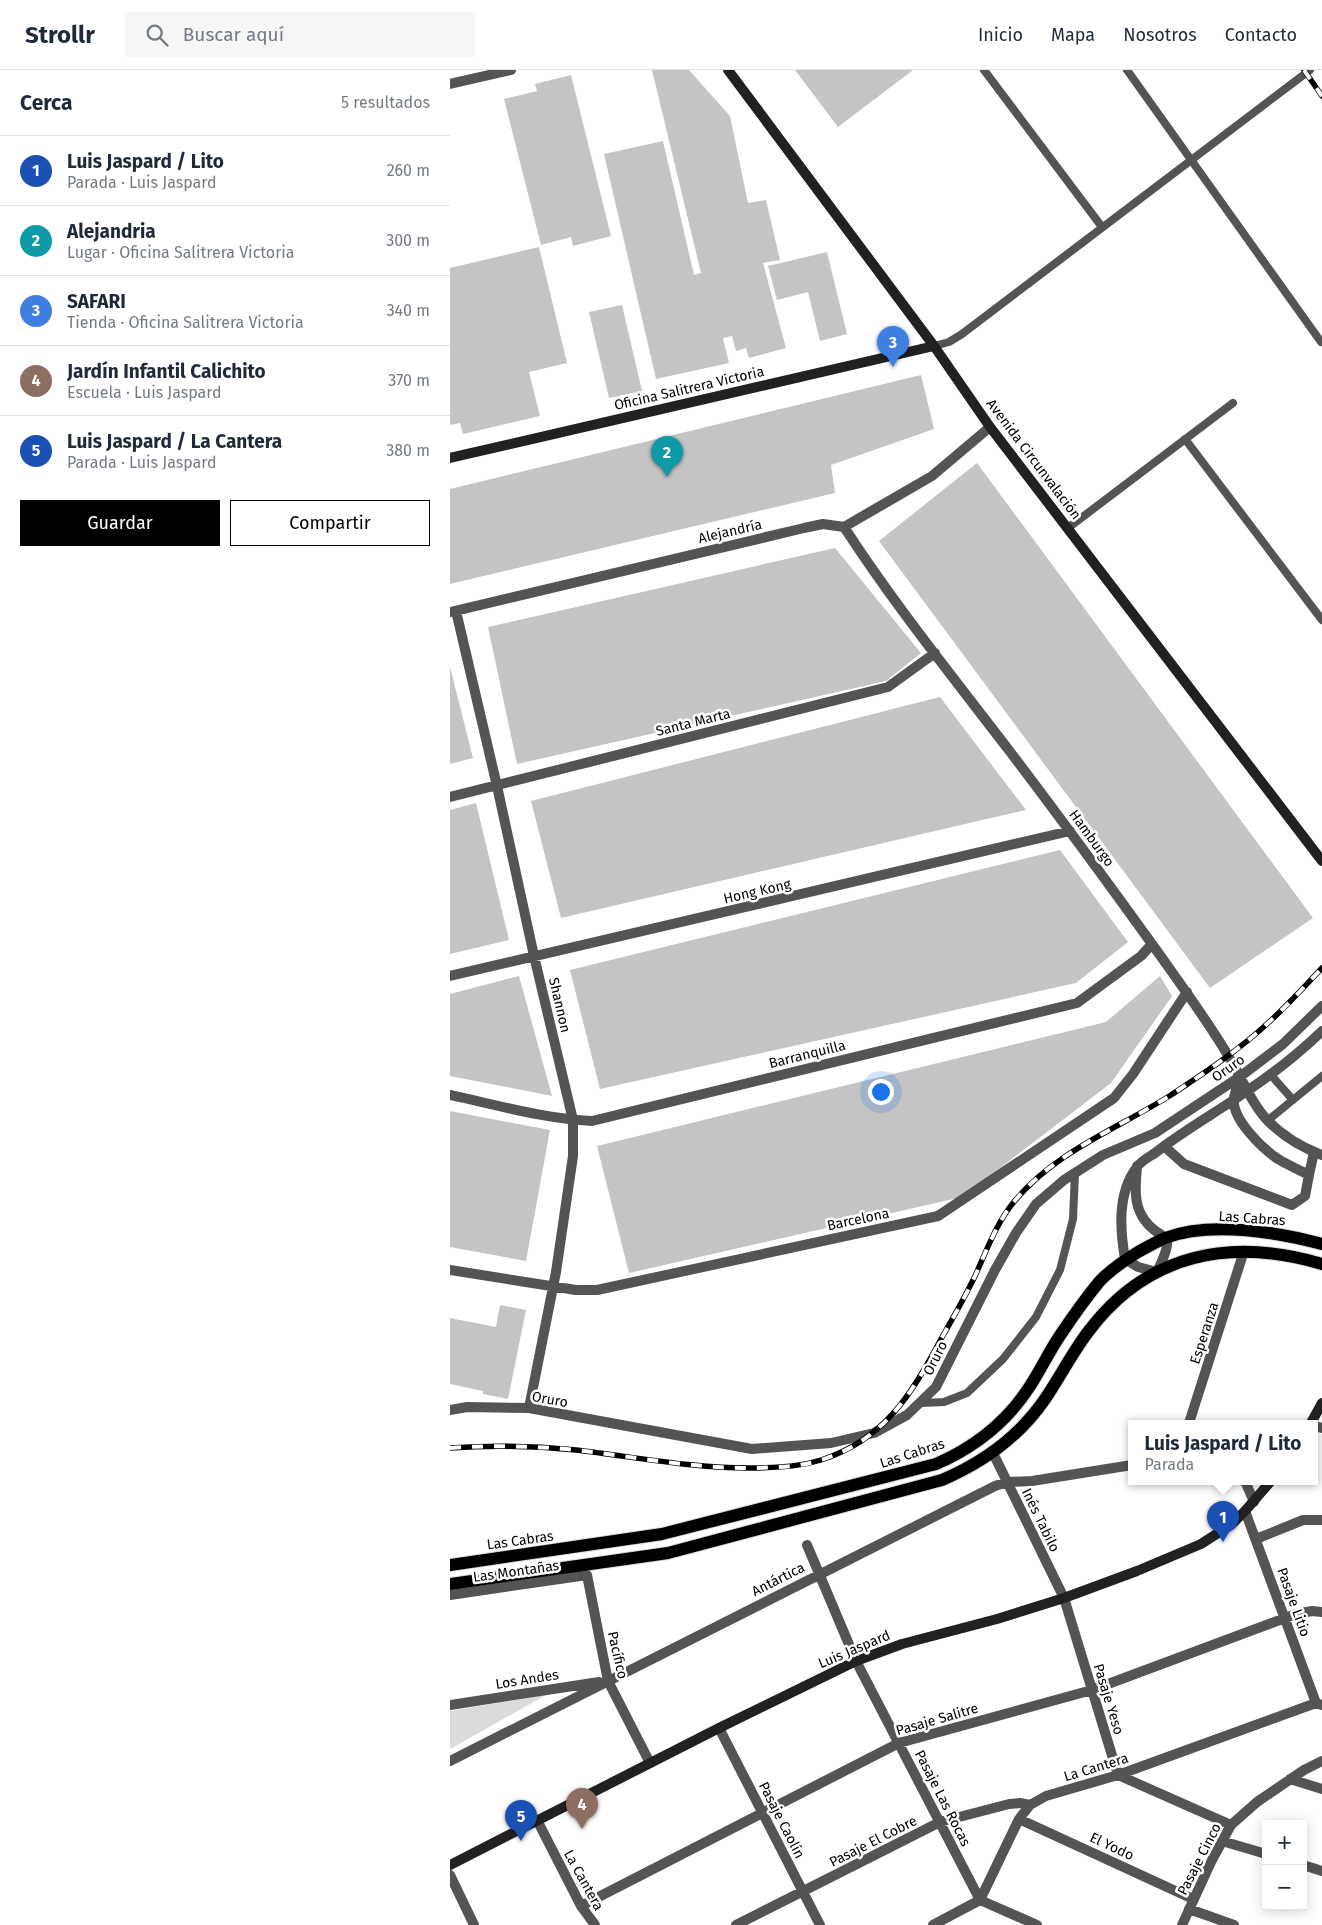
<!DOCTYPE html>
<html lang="es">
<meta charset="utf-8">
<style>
:root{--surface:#fff;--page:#f6f6f7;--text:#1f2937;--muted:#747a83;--line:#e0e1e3;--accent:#000}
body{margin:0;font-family:"Fira Sans",sans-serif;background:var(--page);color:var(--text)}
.controls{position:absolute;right:15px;bottom:15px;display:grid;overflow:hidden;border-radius:0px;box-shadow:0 2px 12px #0003}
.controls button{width:45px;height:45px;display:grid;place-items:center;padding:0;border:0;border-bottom:1px solid var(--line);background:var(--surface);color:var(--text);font:25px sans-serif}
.you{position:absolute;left:430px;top:1021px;width:18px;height:18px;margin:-12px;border:4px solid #fff;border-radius:50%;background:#1a73e8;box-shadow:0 0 0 8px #1a73e833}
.badge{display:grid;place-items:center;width:32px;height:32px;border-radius:50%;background:var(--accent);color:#fff;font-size:16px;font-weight:700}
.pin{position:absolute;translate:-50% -41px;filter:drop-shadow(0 1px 2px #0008)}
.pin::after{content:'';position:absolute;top:26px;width:18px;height:15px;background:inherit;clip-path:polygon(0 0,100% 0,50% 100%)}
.popup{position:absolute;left:678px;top:1350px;width:190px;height:65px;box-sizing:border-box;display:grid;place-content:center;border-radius:0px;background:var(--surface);filter:drop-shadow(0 1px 4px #0005);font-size:16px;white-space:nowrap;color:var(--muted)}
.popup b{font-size:19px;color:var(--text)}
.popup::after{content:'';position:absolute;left:50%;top:100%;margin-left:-10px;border:10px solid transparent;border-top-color:var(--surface)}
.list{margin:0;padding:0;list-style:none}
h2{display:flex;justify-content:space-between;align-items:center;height:65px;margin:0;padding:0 20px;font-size:21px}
h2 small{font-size:16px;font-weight:400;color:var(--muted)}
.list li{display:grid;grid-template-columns:32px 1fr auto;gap:15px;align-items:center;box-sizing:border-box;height:70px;padding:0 20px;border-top:1px solid var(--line)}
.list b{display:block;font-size:19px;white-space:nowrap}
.list p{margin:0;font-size:16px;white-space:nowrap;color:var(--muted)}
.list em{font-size:16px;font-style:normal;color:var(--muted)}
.actions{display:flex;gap:10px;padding:15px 20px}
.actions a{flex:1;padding:11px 0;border:1px solid var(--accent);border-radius:0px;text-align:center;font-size:18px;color:var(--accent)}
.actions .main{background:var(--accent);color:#fff}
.icon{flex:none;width:28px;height:28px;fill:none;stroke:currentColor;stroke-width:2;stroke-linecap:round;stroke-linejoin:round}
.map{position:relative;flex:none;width:872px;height:1855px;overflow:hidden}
header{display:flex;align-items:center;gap:30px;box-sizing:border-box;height:70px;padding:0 25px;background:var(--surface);border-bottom:1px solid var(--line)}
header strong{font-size:24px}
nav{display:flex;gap:28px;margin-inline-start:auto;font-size:18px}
.search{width:350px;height:45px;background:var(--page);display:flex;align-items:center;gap:12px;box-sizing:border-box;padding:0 18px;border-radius:0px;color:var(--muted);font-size:19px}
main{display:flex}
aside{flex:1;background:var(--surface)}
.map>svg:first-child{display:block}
.green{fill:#dbdbdb}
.building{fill:#c4c4c4}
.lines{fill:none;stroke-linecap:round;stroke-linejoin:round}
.primary-casing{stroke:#dbdbdb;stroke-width:14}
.lane{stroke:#545454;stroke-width:8}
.street{stroke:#545454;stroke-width:10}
.secondary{stroke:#212121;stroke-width:10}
.primary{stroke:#000;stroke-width:12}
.rail-casing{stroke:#000;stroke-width:5.5}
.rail{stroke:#fff;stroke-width:4;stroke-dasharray:11;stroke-linecap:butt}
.labels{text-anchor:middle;stroke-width:5;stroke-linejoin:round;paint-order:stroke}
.street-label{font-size:14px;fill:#000;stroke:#fff}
</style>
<header>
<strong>Strollr</strong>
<div class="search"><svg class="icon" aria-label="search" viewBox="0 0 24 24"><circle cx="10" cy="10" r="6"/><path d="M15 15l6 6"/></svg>Buscar aquí</div>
<nav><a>Inicio</a><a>Mapa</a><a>Nosotros</a><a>Contacto</a></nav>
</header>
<main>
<aside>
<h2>Cerca<small>5 resultados</small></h2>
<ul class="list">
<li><span class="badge" style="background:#1a4fb4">1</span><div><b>Luis Jaspard / Lito</b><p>Parada · Luis Jaspard</p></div><em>260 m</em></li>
<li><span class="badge" style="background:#0f9aa8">2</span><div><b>Alejandria</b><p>Lugar · Oficina Salitrera Victoria</p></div><em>300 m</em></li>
<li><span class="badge" style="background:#3f7fe0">3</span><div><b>SAFARI</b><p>Tienda · Oficina Salitrera Victoria</p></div><em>340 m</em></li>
<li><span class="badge" style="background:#8d6e63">4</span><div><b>Jardín Infantil Calichito</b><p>Escuela · Luis Jaspard</p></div><em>370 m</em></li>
<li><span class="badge" style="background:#1a4fb4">5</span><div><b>Luis Jaspard / La Cantera</b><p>Parada · Luis Jaspard</p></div><em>380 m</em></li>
</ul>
<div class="actions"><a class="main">Guardar</a><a>Compartir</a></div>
</aside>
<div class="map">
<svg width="872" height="1855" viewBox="0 0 872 1855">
<rect width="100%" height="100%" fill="#fff"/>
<path class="green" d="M96,1625L0,1679V1641Z"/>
<path class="building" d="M202,0H239L280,46L298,133L316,130L330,190L313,193L336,278L299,288L296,278L286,281L282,266L273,268L279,293L206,309L154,84L213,71L244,205L251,203Z
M345,0H463L388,57Z
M121,5L161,166L123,176L121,167L91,175L54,29L87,21L85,14Z
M89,177L117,293L79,302L90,346L13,364L10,353L0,355V198Z
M377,182L397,264L370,271L358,222L327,230L318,196Z
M172,235L192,321L159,328L139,242Z
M471,305L484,359L381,395L385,423L0,514V419Z
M527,393L863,848L760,918L429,471Z
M385,478L471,583L436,611L67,694L38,557Z
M0,597L23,688L0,694Z
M490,627L576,740L111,848L81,731Z
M26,733L59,870L0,884V740Z
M610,780L678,872L626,913L150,1019L120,900Z
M69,906L102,1026L0,1006V924Z
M710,906L722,926L661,1013L512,1127L179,1203L147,1076L656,952Z
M0,1041L100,1060L76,1191L0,1177Z
M50,1235L76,1240L58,1329L33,1324V1321L0,1314V1248L46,1257Z"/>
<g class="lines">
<g class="primary-casing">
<path id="primary" d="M0,1495L212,1464L486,1394C525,1377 557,1352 580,1316C591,1299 600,1280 611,1264C623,1246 636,1228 649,1212C660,1200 675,1190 688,1182C697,1177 706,1172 715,1168C760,1151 827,1162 872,1174
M0,1514L218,1483L492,1410C534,1392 569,1367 595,1329C610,1307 622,1283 638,1262C697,1183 781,1167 872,1194"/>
</g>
<path class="lane" d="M534,0L652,157
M677,0L871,272
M484,276L499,272L512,264L860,0
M735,369L872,550
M618,458L783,333
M820,1004L843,1030
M817,1051L872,1006
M471,1333L494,1332L517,1323L553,1289L586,1247L610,1200L623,1149L625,1103"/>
<path class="street" d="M0,14L61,0
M394,457C444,534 502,606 558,679C609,746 658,813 707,881C732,916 757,950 779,987C792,1008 801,1033 818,1051C833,1066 853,1078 872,1085
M6,541L47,716L84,886L123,1050V1086L106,1202L79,1338
M1,542L354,458L373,454L394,457L482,406L540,357
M0,727L438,617L485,583
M0,906L620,761
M791,1006C789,1013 785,1021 784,1028C781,1049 813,1079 828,1089C838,1095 849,1100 859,1105L864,1082
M0,1025C47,1035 95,1049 142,1051L627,933L691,886L702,874
M714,1076L734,1094L842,1135L855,1126L859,1105
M687,1096C686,1112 683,1131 692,1146C709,1176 730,1154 707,1202L688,1197L675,1189C670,1159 667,1123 687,1097C691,1091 699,1087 705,1083C734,1060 767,1042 797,1021C824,1003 849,983 872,961
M0,1200L126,1220H147L488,1146L664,1028L683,1004L737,922
M0,1340L17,1337L79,1338L302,1379L381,1373L424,1363L457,1345L486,1317L545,1200L566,1163L586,1134L614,1110L653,1085L705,1063L791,1006L833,974L872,936
M739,1353L794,1181
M864,1356L872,1358
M543,1383L614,1528L668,1705L781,1755
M795,1411L804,1432
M795,1441L866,1633
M806,1469L853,1450H872
M357,1475L406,1591L530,1830
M0,1525L137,1505L158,1611L200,1693
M0,1635L149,1612
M269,1658L370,1855
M0,1691L545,1416L557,1412L582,1411L682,1395
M840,1709L872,1719
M569,1749L743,1829
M87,1750L131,1836L145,1855
M772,1771L816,1784
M853,1795L872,1801
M0,1805L24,1855
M530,1830L587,1855
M131,1836L449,1673L642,1620L846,1544L862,1541L872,1542
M739,1839L784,1855
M286,1855L490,1752L559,1734L570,1733L580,1735
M483,1855L530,1830L569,1749L580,1735L596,1726L668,1705L866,1633L872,1635
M732,1855L762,1790L781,1755L807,1732L854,1700L872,1691"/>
<path class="secondary" d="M278,0L484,276L540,357L872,791
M0,388L484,276
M861,1353L872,1333
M0,1795L269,1658L406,1591L452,1574L547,1549L614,1528L687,1501L751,1474L782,1454L795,1441L821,1411"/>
<use href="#primary" class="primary"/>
<g class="rail-casing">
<path id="rail" d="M854,0L872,26
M0,1378C43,1375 84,1376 126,1380C186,1387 246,1399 306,1398C329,1397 349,1397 371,1390C434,1370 462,1324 491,1269C503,1248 515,1227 525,1206C536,1182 546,1154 563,1133C604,1082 667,1059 721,1025C754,1003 789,980 818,953C837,936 854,917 872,898"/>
</g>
<use href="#rail" class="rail"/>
</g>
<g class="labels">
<g class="street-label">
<text transform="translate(239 318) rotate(-13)" y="5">Oficina Salitrera Victoria</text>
<text transform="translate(584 389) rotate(53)" y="5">Avenida Circunvalación</text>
<text transform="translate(280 461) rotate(-13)" y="5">Alejandría</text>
<text transform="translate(243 652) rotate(-14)" y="5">Santa Marta</text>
<text transform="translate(642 768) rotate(54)" y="5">Hamburgo</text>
<text transform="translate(307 821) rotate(-13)" y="5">Hong Kong</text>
<text transform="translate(110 935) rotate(77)" y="5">Shannon</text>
<text transform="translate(357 984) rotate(-14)" y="5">Barranquilla</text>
<text transform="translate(778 998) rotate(-35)" y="5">Oruro</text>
<text transform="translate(802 1148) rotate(4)" y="5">Las Cabras</text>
<text transform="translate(408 1149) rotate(-12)" y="5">Barcelona</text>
<text transform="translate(754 1263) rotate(-72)" y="5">Esperanza</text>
<text transform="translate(485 1288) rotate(-63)" y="5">Oruro</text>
<text transform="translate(100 1329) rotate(10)" y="5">Oruro</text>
<text transform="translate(462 1383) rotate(-18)" y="5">Las Cabras</text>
<text transform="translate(591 1450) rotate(64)" y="5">Inés Tabilo</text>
<text transform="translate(70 1470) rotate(-8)" y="5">Las Cabras</text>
<text transform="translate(66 1501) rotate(-8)" y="5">Las Montañas</text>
<text transform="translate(328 1509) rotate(-27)" y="5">Antártica</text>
<text transform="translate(844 1532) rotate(70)" y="5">Pasaje Litio</text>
<text transform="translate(404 1579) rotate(-23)" y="5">Luis Jaspard</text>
<text transform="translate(168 1585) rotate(77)" y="5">Pacífico</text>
<text transform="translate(77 1609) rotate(-9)" y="5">Los Andes</text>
<text transform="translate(659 1629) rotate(73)" y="5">Pasaje Yeso</text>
<text transform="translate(487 1649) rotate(-16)" y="5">Pasaje Salitre</text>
<text transform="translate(646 1697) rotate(-17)" y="5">La Cantera</text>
<text transform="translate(493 1728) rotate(63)" y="5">Pasaje Las Rocas</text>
<text transform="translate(332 1750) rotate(63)" y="5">Pasaje Caolín</text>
<text transform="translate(423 1771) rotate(-27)" y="5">Pasaje El Cobre</text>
<text transform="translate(662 1776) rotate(25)" y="5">El Yodo</text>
<text transform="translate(749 1789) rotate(-63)" y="5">Pasaje Cinco</text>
<text transform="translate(134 1810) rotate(61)" y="5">La Cantera</text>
</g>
</g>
</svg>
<div class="controls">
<button>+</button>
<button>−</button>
</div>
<div class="you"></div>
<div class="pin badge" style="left:773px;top:1472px;background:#1a4fb4">1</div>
<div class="popup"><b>Luis Jaspard / Lito</b>Parada</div>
<div class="pin badge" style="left:217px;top:407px;background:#0f9aa8">2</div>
<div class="pin badge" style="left:443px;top:297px;background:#3f7fe0">3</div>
<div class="pin badge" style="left:132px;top:1759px;background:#8d6e63">4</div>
<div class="pin badge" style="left:71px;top:1771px;background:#1a4fb4">5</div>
</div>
</main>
